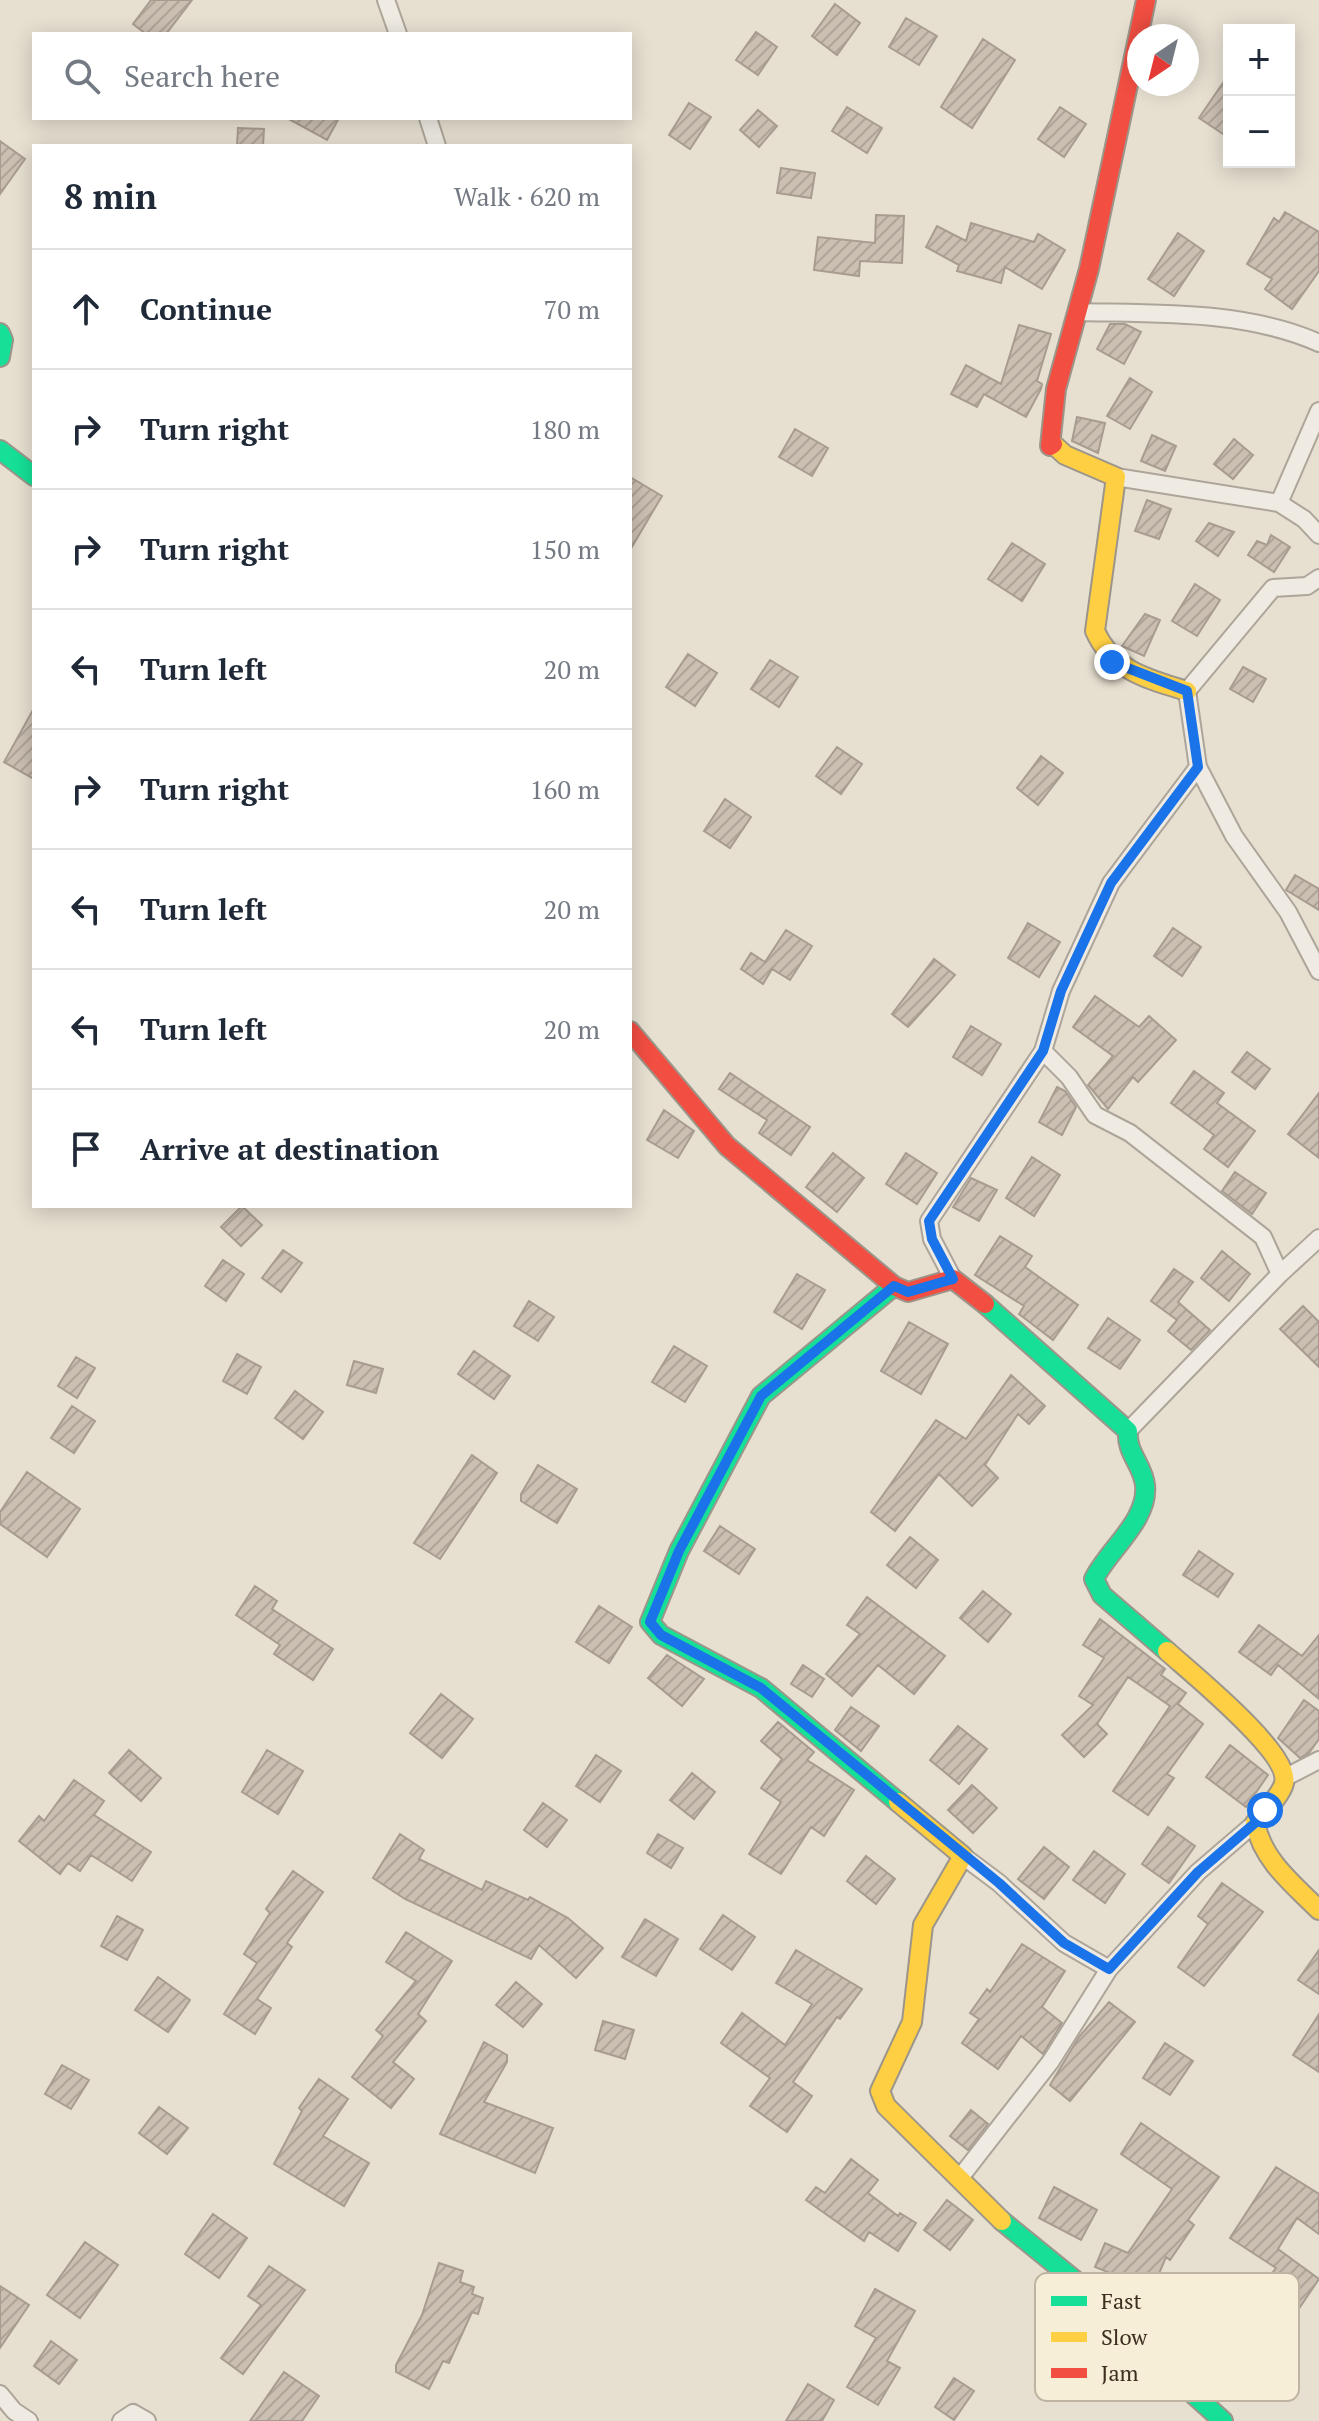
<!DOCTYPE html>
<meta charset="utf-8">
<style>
:root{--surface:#fff;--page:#f6f6f7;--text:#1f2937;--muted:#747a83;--line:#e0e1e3}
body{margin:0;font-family:"PT Serif",serif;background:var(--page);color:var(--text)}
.controls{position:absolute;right:24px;top:24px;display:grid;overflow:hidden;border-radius:0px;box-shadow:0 4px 20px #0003}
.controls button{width:72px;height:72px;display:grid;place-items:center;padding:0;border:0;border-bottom:2px solid var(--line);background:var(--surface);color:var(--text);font:40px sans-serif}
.compass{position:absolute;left:1127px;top:24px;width:72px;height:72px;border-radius:50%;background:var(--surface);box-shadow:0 4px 20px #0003;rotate:215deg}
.stop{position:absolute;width:24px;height:24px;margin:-18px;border:6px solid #1a73e8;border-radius:50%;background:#fff}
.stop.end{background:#1a73e8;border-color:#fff;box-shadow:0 2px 8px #0008}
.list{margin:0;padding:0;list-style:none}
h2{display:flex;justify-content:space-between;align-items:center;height:104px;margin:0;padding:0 32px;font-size:34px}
h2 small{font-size:26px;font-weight:400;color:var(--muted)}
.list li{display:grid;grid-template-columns:52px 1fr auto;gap:24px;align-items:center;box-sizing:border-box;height:120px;padding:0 32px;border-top:2px solid var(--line)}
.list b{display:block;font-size:30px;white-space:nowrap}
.list em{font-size:26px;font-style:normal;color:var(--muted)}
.icon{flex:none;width:44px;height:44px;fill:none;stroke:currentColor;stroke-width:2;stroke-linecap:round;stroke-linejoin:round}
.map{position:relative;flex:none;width:1319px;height:2421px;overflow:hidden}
.search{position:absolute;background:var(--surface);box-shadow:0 4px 20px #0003;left:32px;top:32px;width:600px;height:88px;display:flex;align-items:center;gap:20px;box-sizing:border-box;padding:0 28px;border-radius:0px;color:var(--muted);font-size:30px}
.panel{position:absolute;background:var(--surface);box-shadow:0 4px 20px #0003;left:32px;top:144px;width:600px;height:1064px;border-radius:0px}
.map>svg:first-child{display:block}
.building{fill:url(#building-hatch);stroke:#a89c90;stroke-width:2}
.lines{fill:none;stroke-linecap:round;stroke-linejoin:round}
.street-casing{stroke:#ada599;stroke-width:20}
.fast-casing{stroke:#9c958a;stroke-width:22}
.slow-casing{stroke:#9c958a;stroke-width:22}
.jam-casing{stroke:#9c958a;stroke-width:22}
.street{stroke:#efebe3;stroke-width:16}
.fast{stroke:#16e098;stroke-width:18}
.slow{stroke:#ffcf43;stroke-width:18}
.jam{stroke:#f24e42;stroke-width:18}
.route{stroke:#1a73e8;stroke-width:10}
.key{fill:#f7eed8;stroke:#bfb4a1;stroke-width:2}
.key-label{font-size:22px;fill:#3d2e20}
</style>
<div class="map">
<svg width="1319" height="2421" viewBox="0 0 1319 2421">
<defs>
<pattern id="building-hatch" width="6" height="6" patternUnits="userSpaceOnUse" patternTransform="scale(2)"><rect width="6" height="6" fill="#cbbfb2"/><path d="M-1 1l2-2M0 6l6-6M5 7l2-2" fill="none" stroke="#afa499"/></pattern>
</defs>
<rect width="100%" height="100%" fill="#e7e0d1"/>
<path class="building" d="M151,0H192L166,34H146L133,24Z
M835,4L860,23L837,55L812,36Z
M906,18L937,36L919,65L889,47Z
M756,32L777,47L758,75L736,60Z
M983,39L1015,60L972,128L941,107Z
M1229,74V138L1199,118Z
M689,103L711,117L690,149L669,135Z
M847,107L882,128L867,153L832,131Z
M1060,107L1086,124L1064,157L1038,139Z
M758,110L777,126L759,147L740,130Z
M287,118H339L327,140Z
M238,128L264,129L263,146H237Z
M0,141L25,159L0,194Z
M781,168L815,173L811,198L777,193Z
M1285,212L1319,232V271L1292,309L1265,289L1272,279L1247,264L1274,218L1279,222Z
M876,215L904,216L902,263L860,261L859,276L814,270L818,237L875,243Z
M971,223L1034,242L1038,234L1065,250L1042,289L1005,267L1001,283L957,271L959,265L926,247L937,226L966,241Z
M1178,233L1204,251L1174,296L1148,279Z
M1110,324H1125L1141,332L1124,364L1097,349Z
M1019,325L1051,334L1037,381L1042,384L1041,389L1026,417L984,394L977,407L951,394L966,365L1001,384Z
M1130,378L1152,392L1130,429L1107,416Z
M1077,417L1105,423L1098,453L1072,441Z
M795,429L828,448L812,476L779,457Z
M1152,435L1176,446L1165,471L1141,461Z
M1234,439L1253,455L1233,479L1214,464Z
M630,477L662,496L630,550Z
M1147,500L1171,509L1159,539L1135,531Z
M1209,523L1234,532L1218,556L1196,541Z
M1271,535L1290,547L1274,572L1248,555L1257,541L1267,545Z
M1012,543L1045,564L1022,601L988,579Z
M1195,584L1220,600L1197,636L1172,621Z
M1145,614L1160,620L1144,656L1122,646Z
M688,654L717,673L695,706L666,687Z
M770,660L798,677L779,707L751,689Z
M1243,667L1266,679L1253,702L1230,689Z
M34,708V779L4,762Z
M837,747L862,764L841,794L816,776Z
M1041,756L1063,773L1038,805L1017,788Z
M725,799L751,817L730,848L704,831Z
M1295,875L1319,889V910L1286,890Z
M1028,923L1060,942L1039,977L1008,958Z
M1173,928L1201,947L1182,976L1154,956Z
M786,930L812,946L790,980L772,969L763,984L741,969L751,953L765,962Z
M934,959L955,975L908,1027L892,1014Z
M1095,996L1139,1027L1149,1016L1176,1040L1138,1082L1133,1077L1108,1109L1088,1085L1113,1056L1073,1027Z
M971,1026L1001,1044L982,1075L953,1057Z
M1247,1052L1270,1069L1255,1089L1232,1072Z
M1194,1071L1224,1093L1217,1103L1255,1131L1228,1167L1204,1149L1214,1135L1171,1103Z
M730,1073L810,1127L791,1155L759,1133L767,1120L719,1089Z
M1057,1087L1065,1091L1076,1107L1062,1135L1039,1122Z
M1319,1093V1158L1288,1134Z
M664,1110L694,1131L678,1158L647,1140Z
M833,1153L864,1178L837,1212L806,1187Z
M906,1153L937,1173L917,1204L886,1184Z
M1032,1157L1060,1175L1034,1216L1006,1198Z
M1235,1172L1266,1193L1252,1214L1222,1191Z
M971,1178L997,1190L979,1221L953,1207Z
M242,1206L262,1225L241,1246L221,1227Z
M1000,1236L1032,1256L1025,1267L1078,1305L1053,1340L1019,1314L1024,1306L975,1275Z
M283,1250L302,1263L281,1292L262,1278Z
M1222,1251L1250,1274L1229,1301L1201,1278Z
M223,1260L244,1274L226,1301L205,1286Z
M1174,1269L1193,1282L1178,1302L1210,1330L1191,1350L1168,1331L1177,1320L1151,1301Z
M797,1274L825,1290L802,1329L774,1312Z
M529,1301L554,1317L538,1341L514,1326Z
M1303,1306L1319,1322V1367L1280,1329Z
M1108,1318L1140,1340L1120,1369L1088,1348Z
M909,1322L948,1344L921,1394L881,1371Z
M674,1346L707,1366L685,1402L652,1382Z
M474,1351L510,1376L494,1399L458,1374Z
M237,1354L261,1367L247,1394L223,1381Z
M76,1357L95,1368L77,1398L58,1386Z
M354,1361L383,1369L376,1393L347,1385Z
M1011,1375L1045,1406L1029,1424L1018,1414L985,1465L998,1478L972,1506L939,1474L895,1531L871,1512L936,1420L966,1439Z
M295,1391L323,1412L303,1439L275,1418Z
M72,1406L95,1421L74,1453L51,1438Z
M472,1455L497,1473L440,1559L414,1543Z
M538,1465L577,1489L557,1523L521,1501V1494Z
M27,1472L80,1509L47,1557L0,1524V1512Z
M720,1526L755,1549L739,1574L704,1551Z
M910,1537L938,1560L916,1588L887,1565Z
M1199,1551L1233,1574L1218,1597L1183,1575Z
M255,1586L277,1601L272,1609L333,1649L313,1680L274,1654L280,1645L236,1615Z
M983,1591L1011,1614L988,1642L960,1618Z
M867,1597L945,1656L914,1694L878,1665L852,1696L826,1674L860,1634L847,1625Z
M599,1606L632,1627L609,1663L576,1642Z
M1100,1619L1165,1669L1161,1675L1186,1693L1178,1704L1203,1724L1167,1774L1174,1778L1148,1815L1113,1791L1170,1706L1128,1677L1097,1724L1107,1734L1084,1757L1062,1735L1093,1705L1079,1696L1104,1658L1083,1645Z
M1259,1625L1302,1656L1319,1635V1699L1278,1665L1271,1675L1239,1652Z
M667,1655L704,1679L682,1706L648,1678Z
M803,1665L824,1679L812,1697L791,1684Z
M441,1694L473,1719L442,1758L410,1733Z
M1304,1700L1319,1711V1739L1309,1753L1300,1758L1278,1738Z
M851,1707L879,1726L861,1751L835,1730Z
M778,1722L814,1752L807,1760L854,1790L824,1836L811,1827L781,1874L749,1854L781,1802L761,1788L782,1759L761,1741Z
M958,1726L987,1749L959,1784L930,1760Z
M1230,1745L1268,1775L1246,1807L1206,1777Z
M129,1750L161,1778L141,1801L109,1773Z
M267,1750L303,1771L278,1814L242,1792Z
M596,1755L621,1771L600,1802L576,1786Z
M692,1773L715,1792L694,1819L670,1800Z
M74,1780L104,1801L94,1815L151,1852L132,1881L91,1855L80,1871L68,1863L60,1874L19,1841L39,1816L44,1821Z
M972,1785L997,1808L973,1833L948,1810Z
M543,1803L567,1820L547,1847L524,1830Z
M1168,1827L1195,1846L1169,1883L1142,1864Z
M400,1834L424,1850L419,1859L482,1890L486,1881L528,1900L530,1897L568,1918L603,1948L576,1978L539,1945L531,1959L405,1899L373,1878Z
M658,1834L683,1848L671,1868L647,1853Z
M1044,1847L1069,1867L1044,1899L1018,1879Z
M1094,1851L1125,1874L1105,1903L1073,1880Z
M866,1856L895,1879L876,1904L847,1881Z
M293,1871L323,1892L287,1943L292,1947L257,1999L271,2008L255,2034L224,2014L257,1963L244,1954L270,1913L266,1909Z
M1222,1883L1263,1912L1204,1986L1178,1967L1208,1924L1198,1916Z
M723,1915L755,1937L732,1970L700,1949Z
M117,1916L143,1930L127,1960L101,1946Z
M645,1919L678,1939L656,1976L622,1957Z
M406,1932L452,1961L418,2014L426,2021L393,2062L414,2079L391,2108L352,2077L383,2036L376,2030L416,1981L386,1962Z
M1022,1944L1065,1971L1042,2007L1062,2023L1043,2054L1021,2036L998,2069L962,2043L979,2019L970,2013L987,1989L990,1992Z
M796,1950L862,1989L840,2019L837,2017L793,2082L812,2096L787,2132L750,2106L770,2078L721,2043L742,2013L785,2045L812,2004L776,1983Z
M1319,1950V1994L1298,1980Z
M158,1977L190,2000L168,2032L135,2010Z
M516,1982L542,2004L523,2027L496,2005Z
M1109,2002L1135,2022L1070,2101L1050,2085L1079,2037Z
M1319,2014V2072L1293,2055Z
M603,2021L634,2030L625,2059L595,2050Z
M484,2042L507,2055V2062L484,2102L553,2128L535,2173L440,2134Z
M1165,2043L1193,2061L1170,2095L1143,2078Z
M62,2065L89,2080L71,2109L45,2094Z
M319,2079L348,2099L323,2136L369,2163L344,2206L274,2164L302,2111L299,2108Z
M159,2107L188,2128L167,2154L139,2133Z
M971,2110L988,2124L968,2150L950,2136Z
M1141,2123L1219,2177L1188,2220L1194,2225L1170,2260L1166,2257L1152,2290L1095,2267L1105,2243L1128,2253L1172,2189L1121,2154Z
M851,2159L878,2180L868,2193L898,2216L900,2213L916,2223L898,2251L869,2232L864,2241L806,2200L816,2187L825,2193Z
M1276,2167L1319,2194V2234L1297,2218L1278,2249L1319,2279L1300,2307L1266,2281L1276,2268L1230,2238Z
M1054,2187L1097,2210L1081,2240L1039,2218Z
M947,2200L973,2220L950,2250L924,2230Z
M213,2214L247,2238L219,2278L185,2254Z
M85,2242L118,2265L80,2318L47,2295Z
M439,2263L463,2271L460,2282L474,2287L472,2294L483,2298L478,2314L472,2312L449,2363L443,2361L429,2389L396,2372V2365L422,2315Z
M269,2266L305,2290L243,2374L221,2358L261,2305L248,2296Z
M0,2286L29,2305L0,2348Z
M875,2289L915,2311L887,2361L900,2368L878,2405L847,2387L876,2338L855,2326Z
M51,2341L77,2360L59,2384L34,2366Z
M284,2372L319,2396L302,2421H250Z
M954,2378L974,2391L954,2420L935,2407Z
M808,2384L834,2400L822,2421H786Z"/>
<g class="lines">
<g class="street-casing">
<path id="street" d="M386,0L398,34
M428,118L437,146
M1077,312C1157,314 1245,310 1319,343
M1116,477L1279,503L1304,519L1319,535
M1279,503L1319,411
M1319,578L1307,586L1273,588L1187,691L1198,767L1234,836L1288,912L1319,971
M1043,1051L1069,1077L1095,1115L1130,1133L1263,1237L1280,1274L1128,1431
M1280,1274L1319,1238
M953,1279L932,1239L929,1221L1043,1051L1061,991L1111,883L1198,767
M1286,1777L1319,1760
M963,1856L999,1883L1064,1943L1109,1969
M959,2179L1051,2061L1109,1969L1198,1872L1255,1823
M0,2394L14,2411L29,2421
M121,2421L133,2413L147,2421"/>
</g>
<g class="fast-casing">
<path id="fast" d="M0,333L3,340L0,357
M0,450L34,476
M894,1286L761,1396L679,1551L650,1622L661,1635L761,1688L898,1802
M985,1304L1128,1431C1126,1453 1143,1465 1145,1485C1149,1520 1108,1550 1094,1579L1102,1595L1167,1651
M1002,2221L1109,2308L1159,2363L1223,2421"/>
</g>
<g class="slow-casing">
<path id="slow" d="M1053,444L1065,455L1116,477L1095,631C1113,671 1148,679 1187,691
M1167,1651C1190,1672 1291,1753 1284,1783C1281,1796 1263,1812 1255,1823C1263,1861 1293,1884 1319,1910
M898,1802L963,1856L923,1925L912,2022L880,2091L886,2106L1002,2221"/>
</g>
<g class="jam-casing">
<path id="jam" d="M1053,444L1050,446L1056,389L1089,269L1146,0
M630,1031L727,1146L894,1286L908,1292L953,1279L985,1304"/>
</g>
<use href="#street" class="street"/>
<use href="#fast" class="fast"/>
<use href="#slow" class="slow"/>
<use href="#jam" class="jam"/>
</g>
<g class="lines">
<path class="route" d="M1112,662L1187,691L1198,767L1111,883L1061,991L1043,1051L929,1221L932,1239L953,1279L908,1292L894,1286L761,1396L679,1551L650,1622L661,1635L761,1688L999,1883L1064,1943L1109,1969L1198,1872L1255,1823L1265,1810"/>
</g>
<rect x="1035" y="2273" width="264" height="128" rx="12" class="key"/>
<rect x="1051" y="2296" width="36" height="10" fill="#16e098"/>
<rect x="1051" y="2332" width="36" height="10" fill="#ffcf43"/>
<rect x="1051" y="2368" width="36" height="10" fill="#f24e42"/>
<g class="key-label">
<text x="1101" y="2309">Fast</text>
<text x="1101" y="2345">Slow</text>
<text x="1101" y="2381">Jam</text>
</g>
</svg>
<div class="controls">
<button>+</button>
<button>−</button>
</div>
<svg class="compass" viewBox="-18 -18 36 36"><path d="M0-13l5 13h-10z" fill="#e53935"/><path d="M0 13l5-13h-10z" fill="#747a83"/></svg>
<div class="stop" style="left:1265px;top:1810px"></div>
<div class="stop end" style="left:1112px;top:662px"></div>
<div class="search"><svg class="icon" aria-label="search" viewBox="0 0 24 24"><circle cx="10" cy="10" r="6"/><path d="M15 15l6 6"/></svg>Search here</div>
<section class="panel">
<h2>8 min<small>Walk · 620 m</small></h2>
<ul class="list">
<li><svg class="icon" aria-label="ahead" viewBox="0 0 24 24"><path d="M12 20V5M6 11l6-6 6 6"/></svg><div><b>Continue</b></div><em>70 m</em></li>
<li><svg class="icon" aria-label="right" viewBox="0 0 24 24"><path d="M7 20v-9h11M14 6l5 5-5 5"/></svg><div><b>Turn right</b></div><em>180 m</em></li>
<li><svg class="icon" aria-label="right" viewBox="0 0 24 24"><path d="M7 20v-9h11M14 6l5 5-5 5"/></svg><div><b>Turn right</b></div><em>150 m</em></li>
<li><svg class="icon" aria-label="left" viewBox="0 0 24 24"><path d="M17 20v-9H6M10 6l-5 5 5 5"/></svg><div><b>Turn left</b></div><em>20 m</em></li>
<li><svg class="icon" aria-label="right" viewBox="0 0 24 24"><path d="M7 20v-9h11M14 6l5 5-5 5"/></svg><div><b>Turn right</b></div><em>160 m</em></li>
<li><svg class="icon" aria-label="left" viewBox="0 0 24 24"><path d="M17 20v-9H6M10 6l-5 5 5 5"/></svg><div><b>Turn left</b></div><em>20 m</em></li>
<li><svg class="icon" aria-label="left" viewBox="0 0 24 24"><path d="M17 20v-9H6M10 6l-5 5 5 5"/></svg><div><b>Turn left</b></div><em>20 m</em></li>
<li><svg class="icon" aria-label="arrive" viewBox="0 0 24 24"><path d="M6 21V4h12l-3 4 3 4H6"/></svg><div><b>Arrive at destination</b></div></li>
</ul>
</section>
</div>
